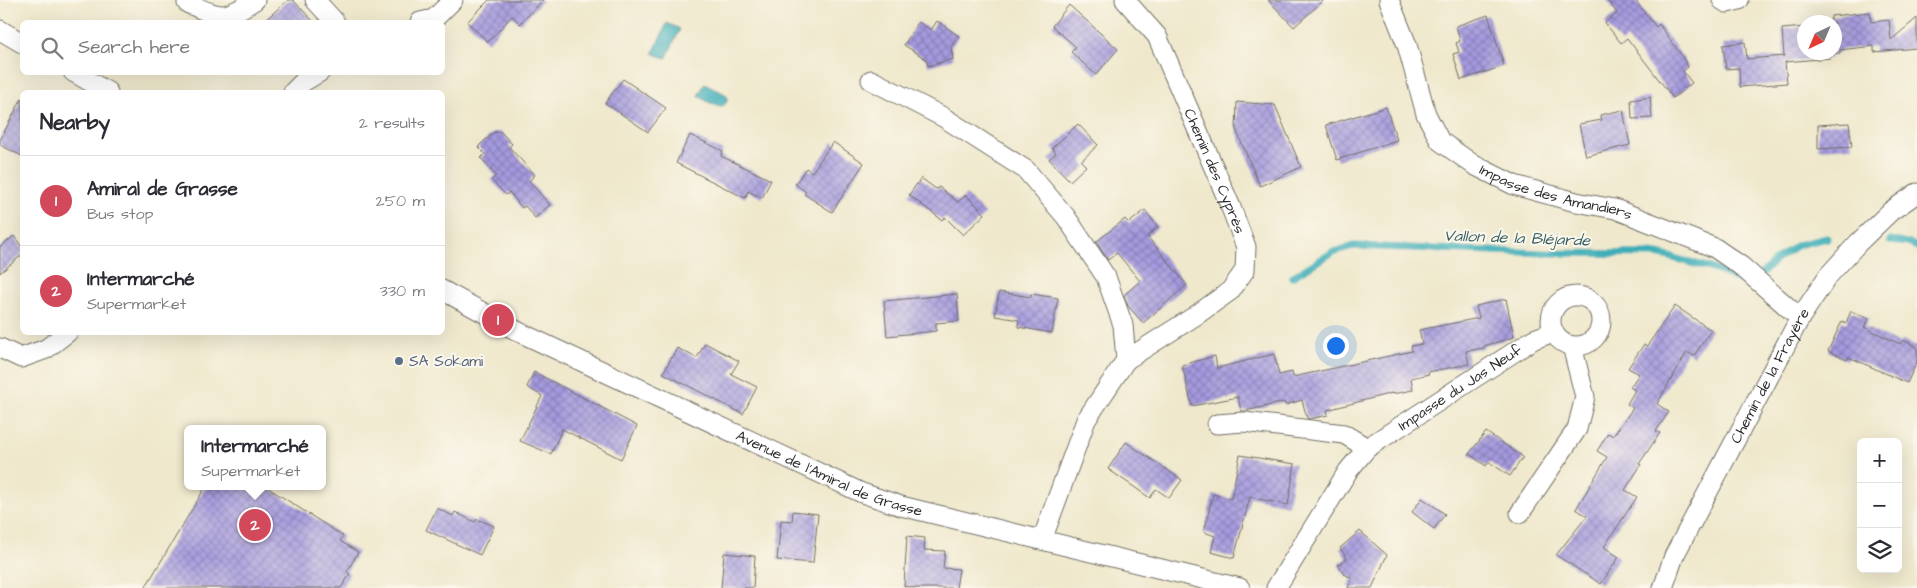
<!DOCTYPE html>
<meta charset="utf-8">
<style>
:root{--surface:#fff;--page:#f7f7f7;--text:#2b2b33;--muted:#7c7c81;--line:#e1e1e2;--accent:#d1495b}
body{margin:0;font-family:"Architects Daughter",sans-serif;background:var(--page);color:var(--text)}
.controls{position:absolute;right:15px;bottom:15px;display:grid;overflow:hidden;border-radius:8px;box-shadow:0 5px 20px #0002}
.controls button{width:45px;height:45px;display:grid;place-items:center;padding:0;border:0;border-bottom:1px solid var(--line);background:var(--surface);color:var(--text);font:25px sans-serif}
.compass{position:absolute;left:1797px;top:15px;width:45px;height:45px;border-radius:50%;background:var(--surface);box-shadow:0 5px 20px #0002;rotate:224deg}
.you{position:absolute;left:1335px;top:345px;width:18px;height:18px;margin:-12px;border:4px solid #fff;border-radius:50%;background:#1a73e8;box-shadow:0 0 0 8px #1a73e833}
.badge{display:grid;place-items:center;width:32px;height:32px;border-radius:50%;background:var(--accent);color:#fff;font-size:16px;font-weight:700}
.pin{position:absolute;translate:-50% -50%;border:2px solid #fff;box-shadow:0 1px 5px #0006}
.popup{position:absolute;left:184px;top:425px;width:142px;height:65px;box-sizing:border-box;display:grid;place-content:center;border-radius:8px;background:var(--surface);filter:drop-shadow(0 1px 4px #0005);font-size:16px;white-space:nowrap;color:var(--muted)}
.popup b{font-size:19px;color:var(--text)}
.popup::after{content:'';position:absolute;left:50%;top:100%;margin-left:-10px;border:10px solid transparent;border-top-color:var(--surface)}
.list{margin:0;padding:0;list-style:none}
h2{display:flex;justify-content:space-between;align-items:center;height:65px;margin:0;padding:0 20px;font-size:21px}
h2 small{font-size:16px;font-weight:400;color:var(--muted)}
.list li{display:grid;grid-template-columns:32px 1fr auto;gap:15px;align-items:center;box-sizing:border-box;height:90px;padding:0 20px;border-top:1px solid var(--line)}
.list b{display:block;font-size:19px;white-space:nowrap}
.list p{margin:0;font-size:16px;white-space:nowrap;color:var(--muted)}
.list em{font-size:16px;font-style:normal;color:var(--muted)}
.icon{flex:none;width:28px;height:28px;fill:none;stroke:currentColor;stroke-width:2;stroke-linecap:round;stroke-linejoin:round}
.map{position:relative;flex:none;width:1917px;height:588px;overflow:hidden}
.search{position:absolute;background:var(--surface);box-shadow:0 5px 20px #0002;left:20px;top:20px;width:425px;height:55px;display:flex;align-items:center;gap:12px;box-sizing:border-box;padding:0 18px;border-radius:8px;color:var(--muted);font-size:19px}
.panel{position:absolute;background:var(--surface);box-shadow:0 5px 20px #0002;left:20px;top:90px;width:425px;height:245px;border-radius:8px}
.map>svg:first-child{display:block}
.water{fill:#3eaeb8;stroke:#346c72}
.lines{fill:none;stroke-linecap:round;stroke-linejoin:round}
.stream{stroke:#3eaeb8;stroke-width:7}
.building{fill:url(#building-cross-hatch)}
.minor-casing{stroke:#706d63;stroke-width:21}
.minor{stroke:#fff;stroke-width:19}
.service-dot{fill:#5c6f8a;stroke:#fbf7ec;stroke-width:2}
.labels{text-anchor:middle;stroke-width:4;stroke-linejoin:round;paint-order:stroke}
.street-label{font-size:15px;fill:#2b2b2b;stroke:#fbf7ec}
.service-label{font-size:15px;fill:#4e5e75;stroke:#fbf7ec;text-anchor:start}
.water-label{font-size:16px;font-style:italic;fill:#335f63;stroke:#fbf7ec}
</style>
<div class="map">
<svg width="1917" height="588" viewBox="0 0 1917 588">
<defs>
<pattern id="building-cross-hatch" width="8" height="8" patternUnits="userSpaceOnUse" patternTransform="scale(1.25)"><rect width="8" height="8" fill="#a59adf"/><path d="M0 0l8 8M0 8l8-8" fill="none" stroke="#877eb5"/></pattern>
</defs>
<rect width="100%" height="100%" fill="#fbf7ec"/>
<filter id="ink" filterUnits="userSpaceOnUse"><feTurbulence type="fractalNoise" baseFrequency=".02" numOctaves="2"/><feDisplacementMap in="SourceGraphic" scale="10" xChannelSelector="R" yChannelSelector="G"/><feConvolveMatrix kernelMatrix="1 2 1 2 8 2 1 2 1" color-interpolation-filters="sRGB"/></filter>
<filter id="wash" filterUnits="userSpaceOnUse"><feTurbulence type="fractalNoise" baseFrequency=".0096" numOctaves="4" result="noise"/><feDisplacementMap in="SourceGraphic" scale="20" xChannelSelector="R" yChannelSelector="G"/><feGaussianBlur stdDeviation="1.12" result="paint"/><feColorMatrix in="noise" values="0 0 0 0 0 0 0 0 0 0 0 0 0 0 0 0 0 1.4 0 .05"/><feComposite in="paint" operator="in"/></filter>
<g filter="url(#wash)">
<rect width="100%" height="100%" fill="#efe8cc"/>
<path class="water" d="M667,23L680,29L666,59L653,53Z
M705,83L725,94L728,98C724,115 708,101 698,96Z"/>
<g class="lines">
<path class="stream" d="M1890,241L1908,243L1917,247
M1761,274L1776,260L1797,245L1827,238
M1292,277L1333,252L1353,246L1546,253L1658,254L1711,268L1745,282"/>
</g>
<g id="blocks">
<path class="building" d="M288,0H293L314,22H263Z
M489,0H543L520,24L512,16L488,42L467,22Z
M1268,0H1324L1294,27Z
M1607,0H1635L1656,27L1659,24L1682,56L1688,67L1683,71L1692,83L1673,98L1627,38L1621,43L1605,23L1617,13Z
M1069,5L1118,49L1096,75L1071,52L1076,47L1052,26Z
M1870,12L1871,22L1889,20L1891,40L1917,18V48L1874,52V46L1840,50V53L1831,54V58L1785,62L1787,83L1740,87L1739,68L1726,69L1723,45L1745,42L1747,59L1784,56L1782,29L1804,27V52H1834V22H1808L1831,20V16Z
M1488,15L1504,66L1461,80L1453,54L1459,52L1456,43L1460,41L1456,26Z
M937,21L959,36L951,47L953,59L928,66L926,59L904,45L918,22L931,30Z
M623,79L666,108L648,132L605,103Z
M1650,97L1652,118L1632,119L1631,100Z
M22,98V156L0,145V140Z
M1237,102L1275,105L1301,167L1260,186L1236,130Z
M1386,107L1397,140L1337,160L1326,125Z
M1623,110L1630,145L1586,156L1579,124L1602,120L1600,115Z
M1849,123L1852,147L1818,149V125Z
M1078,124L1098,145L1081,161L1086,166L1070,181L1049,159L1056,153L1052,148Z
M494,132H501L512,144L509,147L535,175L529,181L550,205L535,218L525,206L522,208L509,192L506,195L491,180L496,176L481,158L485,154L478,147Z
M690,135L723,151L721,156L771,180L762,198L748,191L745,198L676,163Z
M833,142L864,163L832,212L804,194L806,192L795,184L806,168L812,172Z
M921,178L936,189L939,187L958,202L966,195L985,214L963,235L945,217L942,220L909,195Z
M1145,210L1158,227L1147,236L1187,285L1143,323L1128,306L1124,295L1140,281L1117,253L1108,260L1096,242L1125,219L1129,223Z
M14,236L22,247V255L0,273V247Z
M999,292L1031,297V294L1058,298L1052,333L1018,327L1019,320L995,316Z
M957,294L959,321L936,323V331L887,336L884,301Z
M1506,299L1514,337L1484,346V348L1466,351L1469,364L1428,372L1429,374L1411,378L1413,390L1392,394V393L1327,410L1328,415L1310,419L1307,418L1302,400L1285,405L1284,402L1246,411H1241L1238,397L1192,406L1182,365L1215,356L1217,368L1274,354L1279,375L1292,372L1293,377L1412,351L1411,346L1422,344L1419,330L1479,318L1476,306Z
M1675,306L1711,330L1694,356L1687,352L1657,404L1669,412L1656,431L1660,433L1639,464L1641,465L1625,490L1637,497L1604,547L1619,557L1601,584L1556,555L1587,516L1576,509L1607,457L1597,451L1608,433L1613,436L1633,408L1627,404L1635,390L1630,387L1639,374L1628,368L1644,344L1647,346Z
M1851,311L1869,319L1864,327L1900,344L1903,340L1917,347V362L1907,383L1849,357L1847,360L1828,351L1842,321L1846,323Z
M705,343L739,361L731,374L757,387L743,414L663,373L677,348L697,358Z
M534,372L637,426L621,459L562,429L551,454L520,441L542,396L527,387Z
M1486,432L1523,457L1510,476L1489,462L1486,466L1469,454Z
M1126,442L1182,480L1169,498L1156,489L1150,498L1108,469Z
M1240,455L1295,464L1288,505L1250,497L1234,558L1211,552L1215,536L1204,532L1213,494L1231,499Z
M206,486H265L343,536L340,541L358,552L347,572L350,574L341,588H145Z
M1422,498L1445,514L1434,529L1412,512Z
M437,508L453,516L455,512L475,522L477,519L494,526L480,555L426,530Z
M793,511L818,514L813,563L777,560L781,520L792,521Z
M1360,531L1387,555L1372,588H1348L1352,578L1344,574L1338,565L1347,558L1340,548Z
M907,536L925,538L924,550L945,551L943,568L959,569L956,588H915L904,586Z
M724,553L755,556L753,588H721Z"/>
</g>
</g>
<g filter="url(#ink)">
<use href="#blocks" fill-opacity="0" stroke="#706d63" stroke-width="1"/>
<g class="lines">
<g class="minor-casing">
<g id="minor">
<path d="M315,0L335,22"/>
<path id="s1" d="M1125,0L1157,36L1230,205L1246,247L1245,270L1230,291L1195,316L1126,360"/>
<path id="s2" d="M1389,0L1407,45L1426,114L1440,141L1474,165L1514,185L1576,202L1615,209L1715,248L1741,266L1800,318"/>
<path d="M1722,0L1727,3L1739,0"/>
<path d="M187,3C222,18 222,21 255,0"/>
<path d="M420,22L434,19L453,0"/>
<path d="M0,30L22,43"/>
<path d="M73,72L108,92"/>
<path d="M871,80L943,117L1026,170L1066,217L1106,277L1123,325L1126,360L1086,420L1042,540"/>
<path d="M293,92L303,82L320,72"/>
<path id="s3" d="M442,290L519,332L862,493L901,506L1240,588"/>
<circle cx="1576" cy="321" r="25"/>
<path d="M0,348L21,358L46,349L68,332"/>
<path d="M1217,424L1244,422L1344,434L1367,448"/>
<path d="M1520,513L1577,429L1585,397L1572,346"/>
<path id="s4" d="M1276,588L1348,471L1367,448L1534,339L1554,332"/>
<path id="s5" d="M1663,588L1674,556L1800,318L1828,276L1858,243L1891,211L1917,193"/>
</g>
</g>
<use href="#minor" class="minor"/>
</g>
</g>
<circle class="service-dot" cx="399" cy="361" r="5"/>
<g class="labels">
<g class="street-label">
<text dy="5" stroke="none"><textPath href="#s1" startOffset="195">Chemin des Cyprès</textPath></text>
<text dy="5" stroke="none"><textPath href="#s2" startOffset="279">Impasse des Amandiers</textPath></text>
<text dy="5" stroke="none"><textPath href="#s5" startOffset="238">Chemin de la Frayère</textPath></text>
<text dy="5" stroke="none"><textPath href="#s4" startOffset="278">Impasse du Jas Neuf</textPath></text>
<text dy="5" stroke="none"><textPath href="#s3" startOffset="429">Avenue de l'Amiral de Grasse</textPath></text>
</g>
<g class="service-label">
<text x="409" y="366">SA Sokami</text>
</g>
<g class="water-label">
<text transform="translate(1517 237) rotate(2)" y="6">Vallon de la Bléjarde</text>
</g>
</g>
</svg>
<div class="controls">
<button>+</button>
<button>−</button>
<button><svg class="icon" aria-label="layers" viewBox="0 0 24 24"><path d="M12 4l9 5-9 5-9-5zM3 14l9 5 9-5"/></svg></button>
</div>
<svg class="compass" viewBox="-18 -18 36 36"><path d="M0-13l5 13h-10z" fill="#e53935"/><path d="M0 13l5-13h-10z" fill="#7c7c81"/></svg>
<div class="you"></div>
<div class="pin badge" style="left:498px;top:320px">1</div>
<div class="pin badge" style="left:255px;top:525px">2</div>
<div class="popup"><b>Intermarché</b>Supermarket</div>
<div class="search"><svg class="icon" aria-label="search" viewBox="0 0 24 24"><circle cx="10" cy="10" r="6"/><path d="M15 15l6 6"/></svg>Search here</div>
<section class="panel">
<h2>Nearby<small>2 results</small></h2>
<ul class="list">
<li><span class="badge">1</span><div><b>Amiral de Grasse</b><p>Bus stop</p></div><em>250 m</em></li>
<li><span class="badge">2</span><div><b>Intermarché</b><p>Supermarket</p></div><em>330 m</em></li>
</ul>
</section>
</div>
